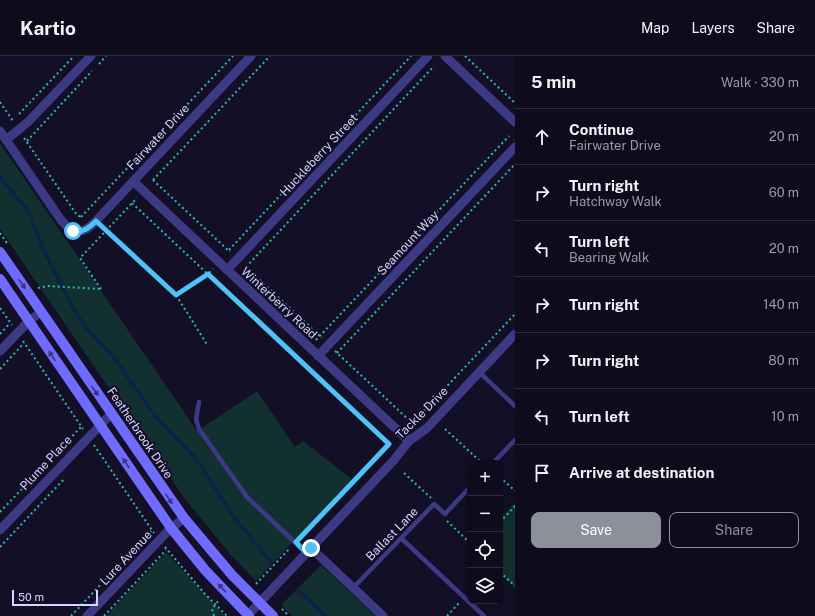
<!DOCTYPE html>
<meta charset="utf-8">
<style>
:root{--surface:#0e0b1c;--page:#1c1929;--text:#f1f3f6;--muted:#9b9ba3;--line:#2e2b3b;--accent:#8c9099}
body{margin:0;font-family:"Public Sans",sans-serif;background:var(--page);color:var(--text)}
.controls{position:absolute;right:12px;bottom:12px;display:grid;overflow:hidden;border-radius:8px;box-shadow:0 4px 16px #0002}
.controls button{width:36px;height:36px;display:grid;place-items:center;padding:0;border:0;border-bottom:1px solid var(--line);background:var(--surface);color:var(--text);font:20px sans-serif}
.scale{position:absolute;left:12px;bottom:10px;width:86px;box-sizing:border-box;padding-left:4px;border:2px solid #d9d4ff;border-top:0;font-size:11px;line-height:14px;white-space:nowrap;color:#d9d4ff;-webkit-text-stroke:3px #130f26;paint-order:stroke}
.stop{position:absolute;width:12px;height:12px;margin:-9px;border:3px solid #4fc3f7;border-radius:50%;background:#fff}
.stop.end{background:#4fc3f7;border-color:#fff;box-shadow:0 1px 4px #0008}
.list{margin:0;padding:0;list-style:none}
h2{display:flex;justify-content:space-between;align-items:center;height:52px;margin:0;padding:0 16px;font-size:17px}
h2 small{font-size:13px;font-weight:400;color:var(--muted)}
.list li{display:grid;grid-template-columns:26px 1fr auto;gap:12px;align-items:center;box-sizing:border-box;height:56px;padding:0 16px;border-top:1px solid var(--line)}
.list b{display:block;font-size:15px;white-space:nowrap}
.list p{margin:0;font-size:13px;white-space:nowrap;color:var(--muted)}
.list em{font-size:13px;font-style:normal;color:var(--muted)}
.actions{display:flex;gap:8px;padding:12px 16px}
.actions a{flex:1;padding:9px 0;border:1px solid var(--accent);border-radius:8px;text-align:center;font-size:14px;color:var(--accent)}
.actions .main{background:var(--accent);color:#fff}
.icon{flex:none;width:22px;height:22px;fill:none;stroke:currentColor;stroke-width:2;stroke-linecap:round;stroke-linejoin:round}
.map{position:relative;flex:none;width:515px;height:560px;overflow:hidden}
header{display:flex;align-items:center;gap:24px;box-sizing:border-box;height:56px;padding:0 20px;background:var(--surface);border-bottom:1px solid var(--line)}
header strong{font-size:19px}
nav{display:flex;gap:22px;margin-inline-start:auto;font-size:14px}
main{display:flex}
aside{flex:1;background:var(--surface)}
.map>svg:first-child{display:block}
.green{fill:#12302f}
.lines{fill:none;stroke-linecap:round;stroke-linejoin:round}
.stream{stroke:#0c2248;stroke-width:3.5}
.path{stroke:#2fb8b0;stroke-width:2;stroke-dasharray:2 3;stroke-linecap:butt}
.lane{stroke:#3d3a85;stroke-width:4.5}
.street{stroke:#3d3a85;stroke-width:9}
.secondary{stroke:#6f6bff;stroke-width:10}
.oneway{fill:#38347d}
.route{stroke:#4fc3f7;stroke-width:5}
.labels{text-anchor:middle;stroke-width:4;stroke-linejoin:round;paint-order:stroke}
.street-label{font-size:12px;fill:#d9d4ff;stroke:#130f26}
</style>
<header>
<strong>Kartio</strong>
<nav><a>Map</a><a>Layers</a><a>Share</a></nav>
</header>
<main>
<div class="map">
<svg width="515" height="560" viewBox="0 0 515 560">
<rect width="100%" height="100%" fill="#130f26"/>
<path class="green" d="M0,87L197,375L257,335L295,391L303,385L352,423L256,525L230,498L185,443L0,173Z
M515,447V532L500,518V463Z
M166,496L225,560H106Z
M321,509L376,560H292L281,549Z"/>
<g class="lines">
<path class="stream" d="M0,121L29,156L44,195L74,254L86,272L116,304L155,360L198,405L233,460L271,506
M298,534L325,560"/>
<path class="path" d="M465,0L515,47
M99,8L106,0
M0,46L13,65
M19,58L74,0
M24,82L77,159L81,161
M27,85L92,15
M153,124L230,196
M153,124L270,0
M132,147L389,388L300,482
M81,161L233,0
M103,171L176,239L208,290
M0,177L7,187
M229,194L411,0
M245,210L322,282
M246,211L434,10
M38,232L48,230L100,233
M101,233L80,202L137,142
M176,239L208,218L213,213
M0,252L12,269
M0,278L10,267
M316,284L509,80
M23,285L83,373
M335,295L410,365L416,363L515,258
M337,297L515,108
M0,313L24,287
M445,373L482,407
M94,389L154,477
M404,417L431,442
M500,421L515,435
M0,456L81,371
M447,465L470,487
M500,466L515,450
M0,491L65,422
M165,491L205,538L227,560
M500,516L515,530
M256,528L290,492
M282,553L289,560
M71,560L152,474
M104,560L166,494
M214,560L212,553L219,544
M447,560L459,547"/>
<path class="lane" d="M479,316L515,350
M199,346L196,363L199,373L247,441L306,497
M493,407L515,384
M402,483L484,560
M353,532L434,448L445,458L470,431"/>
<path class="street" d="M445,0L515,66
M0,75L61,164C72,178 82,179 94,167L251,0
M6,84L28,66L91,0
M133,125L409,385
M227,214L428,0
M0,295L29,265L41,256
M318,300L515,91
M0,474L111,358
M311,492L383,560
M248,559L394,404L409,385L427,372L515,278
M87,560L168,475L184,462"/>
<path class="secondary" d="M0,196L184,462L232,519L273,560
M0,223L171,472L205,514L249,560"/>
</g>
<defs><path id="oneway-solid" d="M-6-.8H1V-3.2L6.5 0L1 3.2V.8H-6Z"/></defs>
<g class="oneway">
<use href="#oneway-solid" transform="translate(22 228) rotate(55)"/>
<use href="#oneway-solid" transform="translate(52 300) rotate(-124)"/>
<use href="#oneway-solid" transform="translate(95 335) rotate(55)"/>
<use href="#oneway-solid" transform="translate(126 407) rotate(-124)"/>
<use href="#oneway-solid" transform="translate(169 443) rotate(55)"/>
<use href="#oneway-solid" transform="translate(222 532) rotate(-133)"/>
</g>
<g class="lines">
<path class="route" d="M73,175C82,178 90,171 96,165L176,239L208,218L389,388L296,486L306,497L311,492"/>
</g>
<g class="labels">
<g class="street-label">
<text transform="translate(158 81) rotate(-47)" y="4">Fairwater Drive</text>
<text transform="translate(319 99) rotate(-47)" y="4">Huckleberry Street</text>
<text transform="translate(408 187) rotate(-47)" y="4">Seamount Way</text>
<text transform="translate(279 247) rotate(43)" y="4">Winterberry Road</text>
<text transform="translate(422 357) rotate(-45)" y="4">Tackle Drive</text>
<text transform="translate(140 377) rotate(56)" y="4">Featherbrook Drive</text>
<text transform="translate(46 407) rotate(-47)" y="4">Plume Place</text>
<text transform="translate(392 478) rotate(-46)" y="4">Ballast Lane</text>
<text transform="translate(126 502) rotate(-47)" y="4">Lure Avenue</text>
</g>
</g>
</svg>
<div class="controls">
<button>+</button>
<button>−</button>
<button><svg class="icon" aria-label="locate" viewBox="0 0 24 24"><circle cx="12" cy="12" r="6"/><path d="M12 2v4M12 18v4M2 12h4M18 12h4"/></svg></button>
<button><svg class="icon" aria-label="layers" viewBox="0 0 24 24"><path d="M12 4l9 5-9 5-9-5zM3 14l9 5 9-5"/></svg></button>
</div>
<div class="scale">50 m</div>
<div class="stop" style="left:73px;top:175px"></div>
<div class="stop end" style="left:311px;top:492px"></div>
</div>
<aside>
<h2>5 min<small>Walk · 330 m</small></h2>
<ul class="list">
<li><svg class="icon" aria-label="ahead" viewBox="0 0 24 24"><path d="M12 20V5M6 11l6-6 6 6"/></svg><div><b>Continue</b><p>Fairwater Drive</p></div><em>20 m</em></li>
<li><svg class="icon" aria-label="right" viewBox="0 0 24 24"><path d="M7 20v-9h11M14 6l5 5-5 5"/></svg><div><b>Turn right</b><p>Hatchway Walk</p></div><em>60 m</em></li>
<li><svg class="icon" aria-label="left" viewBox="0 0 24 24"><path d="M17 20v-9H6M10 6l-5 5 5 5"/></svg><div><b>Turn left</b><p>Bearing Walk</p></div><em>20 m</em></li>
<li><svg class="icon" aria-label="right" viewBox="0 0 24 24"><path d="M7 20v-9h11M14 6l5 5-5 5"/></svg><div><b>Turn right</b></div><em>140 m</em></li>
<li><svg class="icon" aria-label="right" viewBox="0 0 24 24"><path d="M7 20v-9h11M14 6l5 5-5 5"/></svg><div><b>Turn right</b></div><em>80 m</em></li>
<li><svg class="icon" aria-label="left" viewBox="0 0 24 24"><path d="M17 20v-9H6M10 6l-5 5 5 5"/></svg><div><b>Turn left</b></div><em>10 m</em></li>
<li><svg class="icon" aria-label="arrive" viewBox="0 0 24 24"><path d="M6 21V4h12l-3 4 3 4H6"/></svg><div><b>Arrive at destination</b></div></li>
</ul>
<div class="actions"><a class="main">Save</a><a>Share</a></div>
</aside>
</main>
